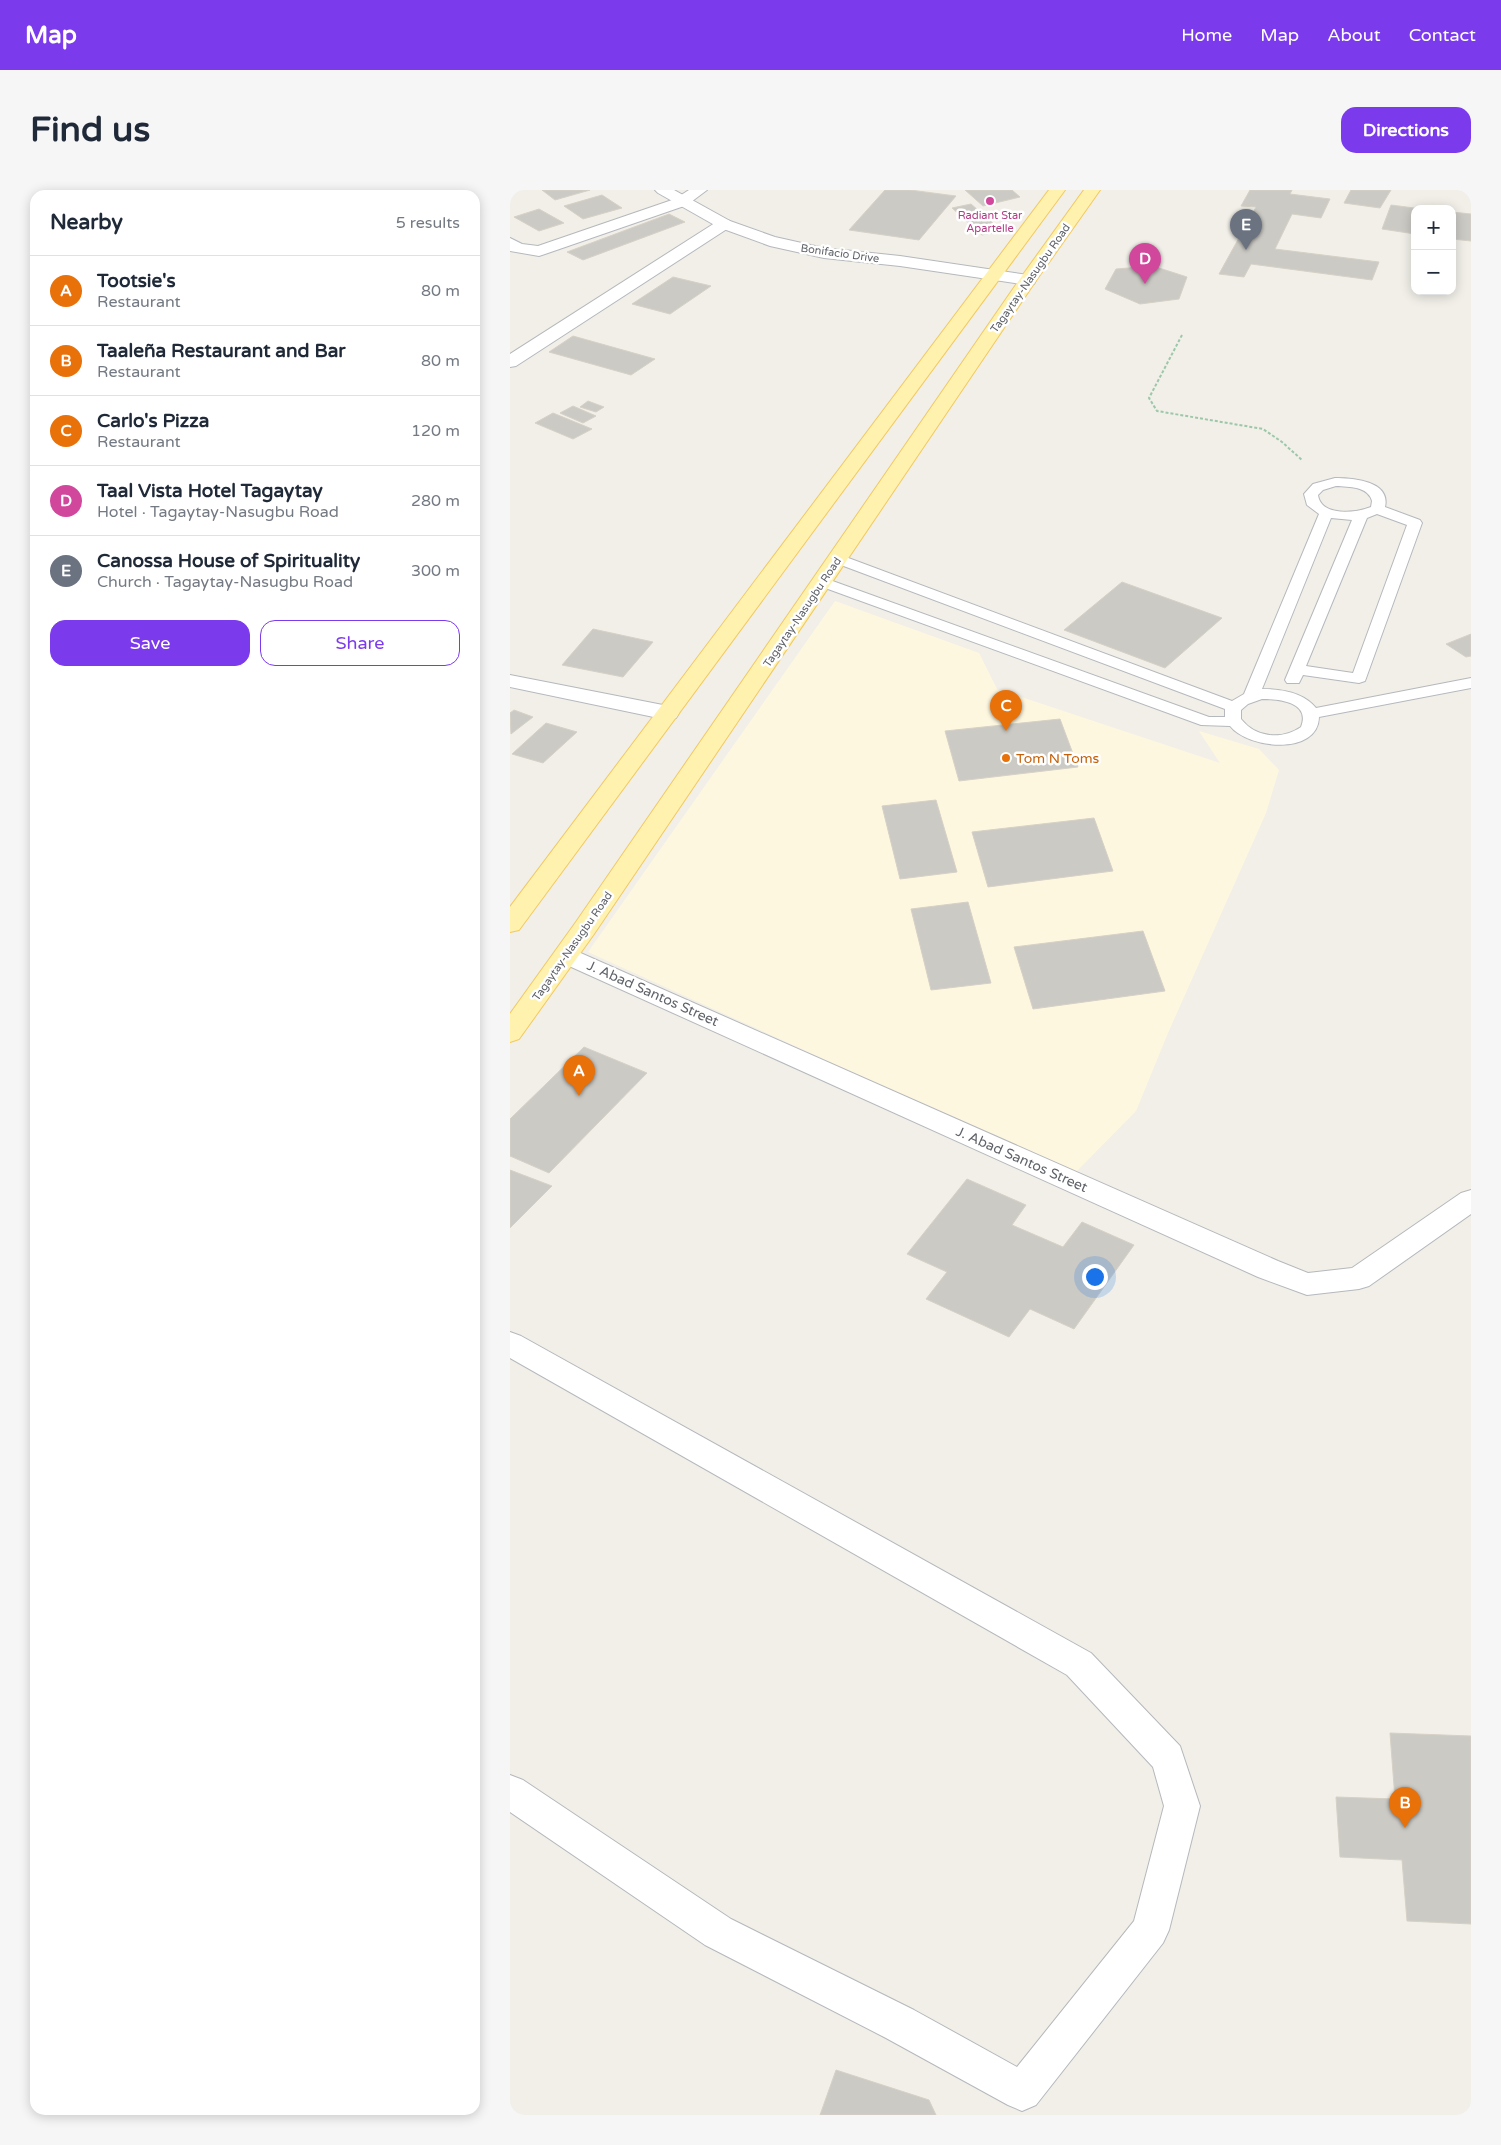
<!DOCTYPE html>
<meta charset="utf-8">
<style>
:root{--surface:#fff;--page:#f6f6f7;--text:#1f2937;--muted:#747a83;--line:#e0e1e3;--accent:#7c3aed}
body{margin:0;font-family:"Varela Round",sans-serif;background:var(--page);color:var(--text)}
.controls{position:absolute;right:15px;top:15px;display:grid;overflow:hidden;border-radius:10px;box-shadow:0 2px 12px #0003}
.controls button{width:45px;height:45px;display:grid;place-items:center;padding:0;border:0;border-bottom:1px solid var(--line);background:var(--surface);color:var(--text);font:25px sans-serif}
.you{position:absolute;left:584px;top:1086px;width:18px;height:18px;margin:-12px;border:4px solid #fff;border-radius:50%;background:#1a73e8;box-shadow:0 0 0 8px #1a73e833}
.badge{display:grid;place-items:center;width:32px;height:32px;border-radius:50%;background:var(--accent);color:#fff;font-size:16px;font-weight:700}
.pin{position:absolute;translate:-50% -41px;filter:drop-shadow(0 1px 2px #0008)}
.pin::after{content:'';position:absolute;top:26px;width:18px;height:15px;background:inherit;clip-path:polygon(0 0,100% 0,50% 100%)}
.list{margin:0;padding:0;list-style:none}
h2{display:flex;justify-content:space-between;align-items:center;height:65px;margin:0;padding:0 20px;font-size:21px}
h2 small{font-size:16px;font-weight:400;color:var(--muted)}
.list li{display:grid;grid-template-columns:32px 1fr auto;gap:15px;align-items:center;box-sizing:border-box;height:70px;padding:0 20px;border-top:1px solid var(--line)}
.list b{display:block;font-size:19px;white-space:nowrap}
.list p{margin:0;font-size:16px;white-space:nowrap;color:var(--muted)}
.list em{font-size:16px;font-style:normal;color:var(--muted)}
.actions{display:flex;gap:10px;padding:15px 20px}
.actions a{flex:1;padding:11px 0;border:1px solid var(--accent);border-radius:15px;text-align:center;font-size:18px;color:var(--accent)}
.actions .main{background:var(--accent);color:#fff}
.map{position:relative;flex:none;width:961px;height:1925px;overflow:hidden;border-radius:15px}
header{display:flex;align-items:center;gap:30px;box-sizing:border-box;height:70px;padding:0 25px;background:var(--accent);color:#fff}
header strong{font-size:24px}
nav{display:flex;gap:28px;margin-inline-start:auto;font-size:18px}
.intro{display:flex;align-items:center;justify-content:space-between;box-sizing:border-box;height:120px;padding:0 30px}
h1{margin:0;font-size:35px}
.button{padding:12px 22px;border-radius:15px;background:var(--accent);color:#fff;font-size:18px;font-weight:700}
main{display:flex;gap:30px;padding:0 30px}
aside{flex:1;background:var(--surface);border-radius:15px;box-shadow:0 2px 12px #0003}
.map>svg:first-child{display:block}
.commercial{fill:#fef7e0}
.building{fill:#cccac5;stroke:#d6d1c6}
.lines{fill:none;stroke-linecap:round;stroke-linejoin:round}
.service-casing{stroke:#b5b8bc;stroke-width:2}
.minor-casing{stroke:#b5b8bc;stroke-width:2}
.tertiary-casing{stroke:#b5b8bc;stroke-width:2}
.primary-casing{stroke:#f2c960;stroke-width:2}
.path{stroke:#9cc7a9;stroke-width:2;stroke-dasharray:3 2;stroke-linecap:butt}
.service{fill:#fff;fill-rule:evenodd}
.minor{fill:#fff;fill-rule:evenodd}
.tertiary{fill:#fff;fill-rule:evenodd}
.primary{fill:#fff2af;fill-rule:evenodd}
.hotel-dot{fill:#d1479c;stroke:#fff;stroke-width:2}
.food-dot{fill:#e8710a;stroke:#fff;stroke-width:2}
.labels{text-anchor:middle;stroke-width:5;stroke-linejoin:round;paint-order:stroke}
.far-hotel-label{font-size:11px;fill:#b23c85;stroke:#fff}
.far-street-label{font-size:11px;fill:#5f6368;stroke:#fff}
.food-label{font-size:14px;fill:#c56008;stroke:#fff;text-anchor:start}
.street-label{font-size:14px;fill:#5f6368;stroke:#fff}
</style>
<header>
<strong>Map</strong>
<nav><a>Home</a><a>Map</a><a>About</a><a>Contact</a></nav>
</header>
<div class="intro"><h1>Find us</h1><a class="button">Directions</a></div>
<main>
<aside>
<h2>Nearby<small>5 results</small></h2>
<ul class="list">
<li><span class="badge" style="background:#e8710a">A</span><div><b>Tootsie's</b><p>Restaurant</p></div><em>80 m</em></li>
<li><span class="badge" style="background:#e8710a">B</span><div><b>Taaleña Restaurant and Bar</b><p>Restaurant</p></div><em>80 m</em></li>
<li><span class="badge" style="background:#e8710a">C</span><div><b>Carlo's Pizza</b><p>Restaurant</p></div><em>120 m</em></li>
<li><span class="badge" style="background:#d1479c">D</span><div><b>Taal Vista Hotel Tagaytay</b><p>Hotel · Tagaytay-Nasugbu Road</p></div><em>280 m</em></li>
<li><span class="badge" style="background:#6b7280">E</span><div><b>Canossa House of Spirituality</b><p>Church · Tagaytay-Nasugbu Road</p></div><em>300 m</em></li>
</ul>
<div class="actions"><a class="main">Save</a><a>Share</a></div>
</aside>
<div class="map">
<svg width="961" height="1925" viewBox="0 0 961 1925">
<rect width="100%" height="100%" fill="#f1efe8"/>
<path class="commercial" d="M325,411L469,463L487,499L710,573L689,541L749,559L769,580L756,623L658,843L626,921L565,983L78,762Z"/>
<path class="building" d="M32,0H80L45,10Z
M375,0H400L446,6L409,50L339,40Z
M455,0H502L510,7L473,16Z
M740,0H782L780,4L820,9L811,28L782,24L765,59L869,72L862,90L741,74L734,87L709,84L746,17L731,16Z
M841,0H881L870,18L834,13Z
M92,5L112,18L73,29L54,16Z
M461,14L492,41L472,45L442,18Z
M881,15L912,19H905V44L872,39Z
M29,19L54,33L29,41L4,27Z
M942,22L961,24V51L942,49Z
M159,24L175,32L73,70L57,62Z
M643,76L677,87L669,109L630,114L595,99L606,79Z
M163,87L201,96L160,124L122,114Z
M63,146L145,169L121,185L39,162Z
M78,211L94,217L86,222L70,217Z
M63,216L86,226L73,233L50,223Z
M43,223L82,239L63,249L25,233Z
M612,392L712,428L655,478L554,440Z
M83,439L143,452L113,487L52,475Z
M961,444V466L956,467L936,454Z
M4,520L23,527L1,544L0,523Z
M550,529L568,577L449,591L435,541Z
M36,533L67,542L33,573L2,564Z
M426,610L447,682L390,689L372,616Z
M584,628L603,681L478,697L462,642Z
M458,712L481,793L421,800L401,719Z
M633,741L655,801L523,819L504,757Z
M74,857L137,883L39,983L0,966V929Z
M0,980L42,996L0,1038Z
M457,989L516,1015L502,1035L553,1057L572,1032L624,1055L564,1139L520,1119L499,1147L416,1109L437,1082L397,1064Z
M880,1543L961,1546V1734L897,1731L892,1670L830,1667L826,1607L885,1609Z
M326,1880L419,1910L426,1925H310Z"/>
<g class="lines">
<g class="service-casing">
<path id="service" d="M825,288C843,288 881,291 875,317L910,330L912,333L855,491L849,493L793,485L789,493H777L775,490L842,330L821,328L752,499C771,499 793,502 806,518L961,488V498L809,527C808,566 738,559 720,536L691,535L307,395L305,392L307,389H317L699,527H715V519L323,372L321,369L323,366H333L722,511L734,504L809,324L797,315L794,304L803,294ZM826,296C839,297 858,296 862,311L861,317C846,323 811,327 808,305L813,300ZM867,324L897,335L843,483L796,476L857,328ZM752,509C769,509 801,512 791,537C772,550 746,548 731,529V520L738,514Z"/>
</g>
<g class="minor-casing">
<path id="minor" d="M179,0H197L177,15L35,64L29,66L0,61V48L12,54L28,56L165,9Z
M214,29L220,31L222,34L220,37L6,176L0,177V164L208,31Z
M0,485L158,516L166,518L169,523L166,528L158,530L0,497Z
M57,757L768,1071L798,1083L842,1078L951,1003L961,1000V1024L859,1096L849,1099L797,1105L748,1087L48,771L44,765L48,759Z
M0,1142L11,1146L581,1463L670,1556L690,1616L659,1740L653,1753L526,1915L512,1921L498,1915L376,1848L195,1755L0,1622V1585L13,1590L221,1729L404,1820L507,1877L624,1731L654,1616L643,1577L557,1485L0,1168Z"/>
</g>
<g class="tertiary-casing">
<path id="tertiary" d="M145,0H164L220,31L265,47L314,58L390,66L518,85L524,86L526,90L524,94L518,95L390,76L314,68L260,56L208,37L148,3Z"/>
</g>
<g class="primary-casing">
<path id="primary" d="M539,0H555L9,740L0,742V717Z
M574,0H590L525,92L84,744L9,849L0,852V824L66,732L512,86Z"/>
</g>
<path class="path" d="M672,145L639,208L647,221L753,239L772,252L792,270"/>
<use href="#service" class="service"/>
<use href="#minor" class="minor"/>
<use href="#tertiary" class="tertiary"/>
<use href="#primary" class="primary"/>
</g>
<circle class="hotel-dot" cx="480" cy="11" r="5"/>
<circle class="food-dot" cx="496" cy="568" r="5"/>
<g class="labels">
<g class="far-hotel-label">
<text x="480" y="29">Radiant Star<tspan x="480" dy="13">Apartelle</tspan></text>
</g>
<g class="far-street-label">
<text transform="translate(330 63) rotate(8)" y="4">Bonifacio Drive</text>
<text transform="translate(520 88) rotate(-55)" y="4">Tagaytay-Nasugbu Road</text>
<text transform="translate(292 422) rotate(-56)" y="4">Tagaytay-Nasugbu Road</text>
<text transform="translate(62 756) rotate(-55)" y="4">Tagaytay-Nasugbu Road</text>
</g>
<g class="food-label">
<text x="506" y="573">Tom N Toms</text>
</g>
<g class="street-label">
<text transform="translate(143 803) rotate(24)" y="5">J. Abad Santos Street</text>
<text transform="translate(512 969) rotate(24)" y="5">J. Abad Santos Street</text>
</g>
</g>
</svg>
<div class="controls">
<button>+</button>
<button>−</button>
</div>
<div class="you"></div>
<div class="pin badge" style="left:69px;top:906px;background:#e8710a">A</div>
<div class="pin badge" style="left:895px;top:1638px;background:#e8710a">B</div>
<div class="pin badge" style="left:496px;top:541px;background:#e8710a">C</div>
<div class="pin badge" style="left:635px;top:94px;background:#d1479c">D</div>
<div class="pin badge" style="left:736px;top:60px;background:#6b7280">E</div>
</div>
</main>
